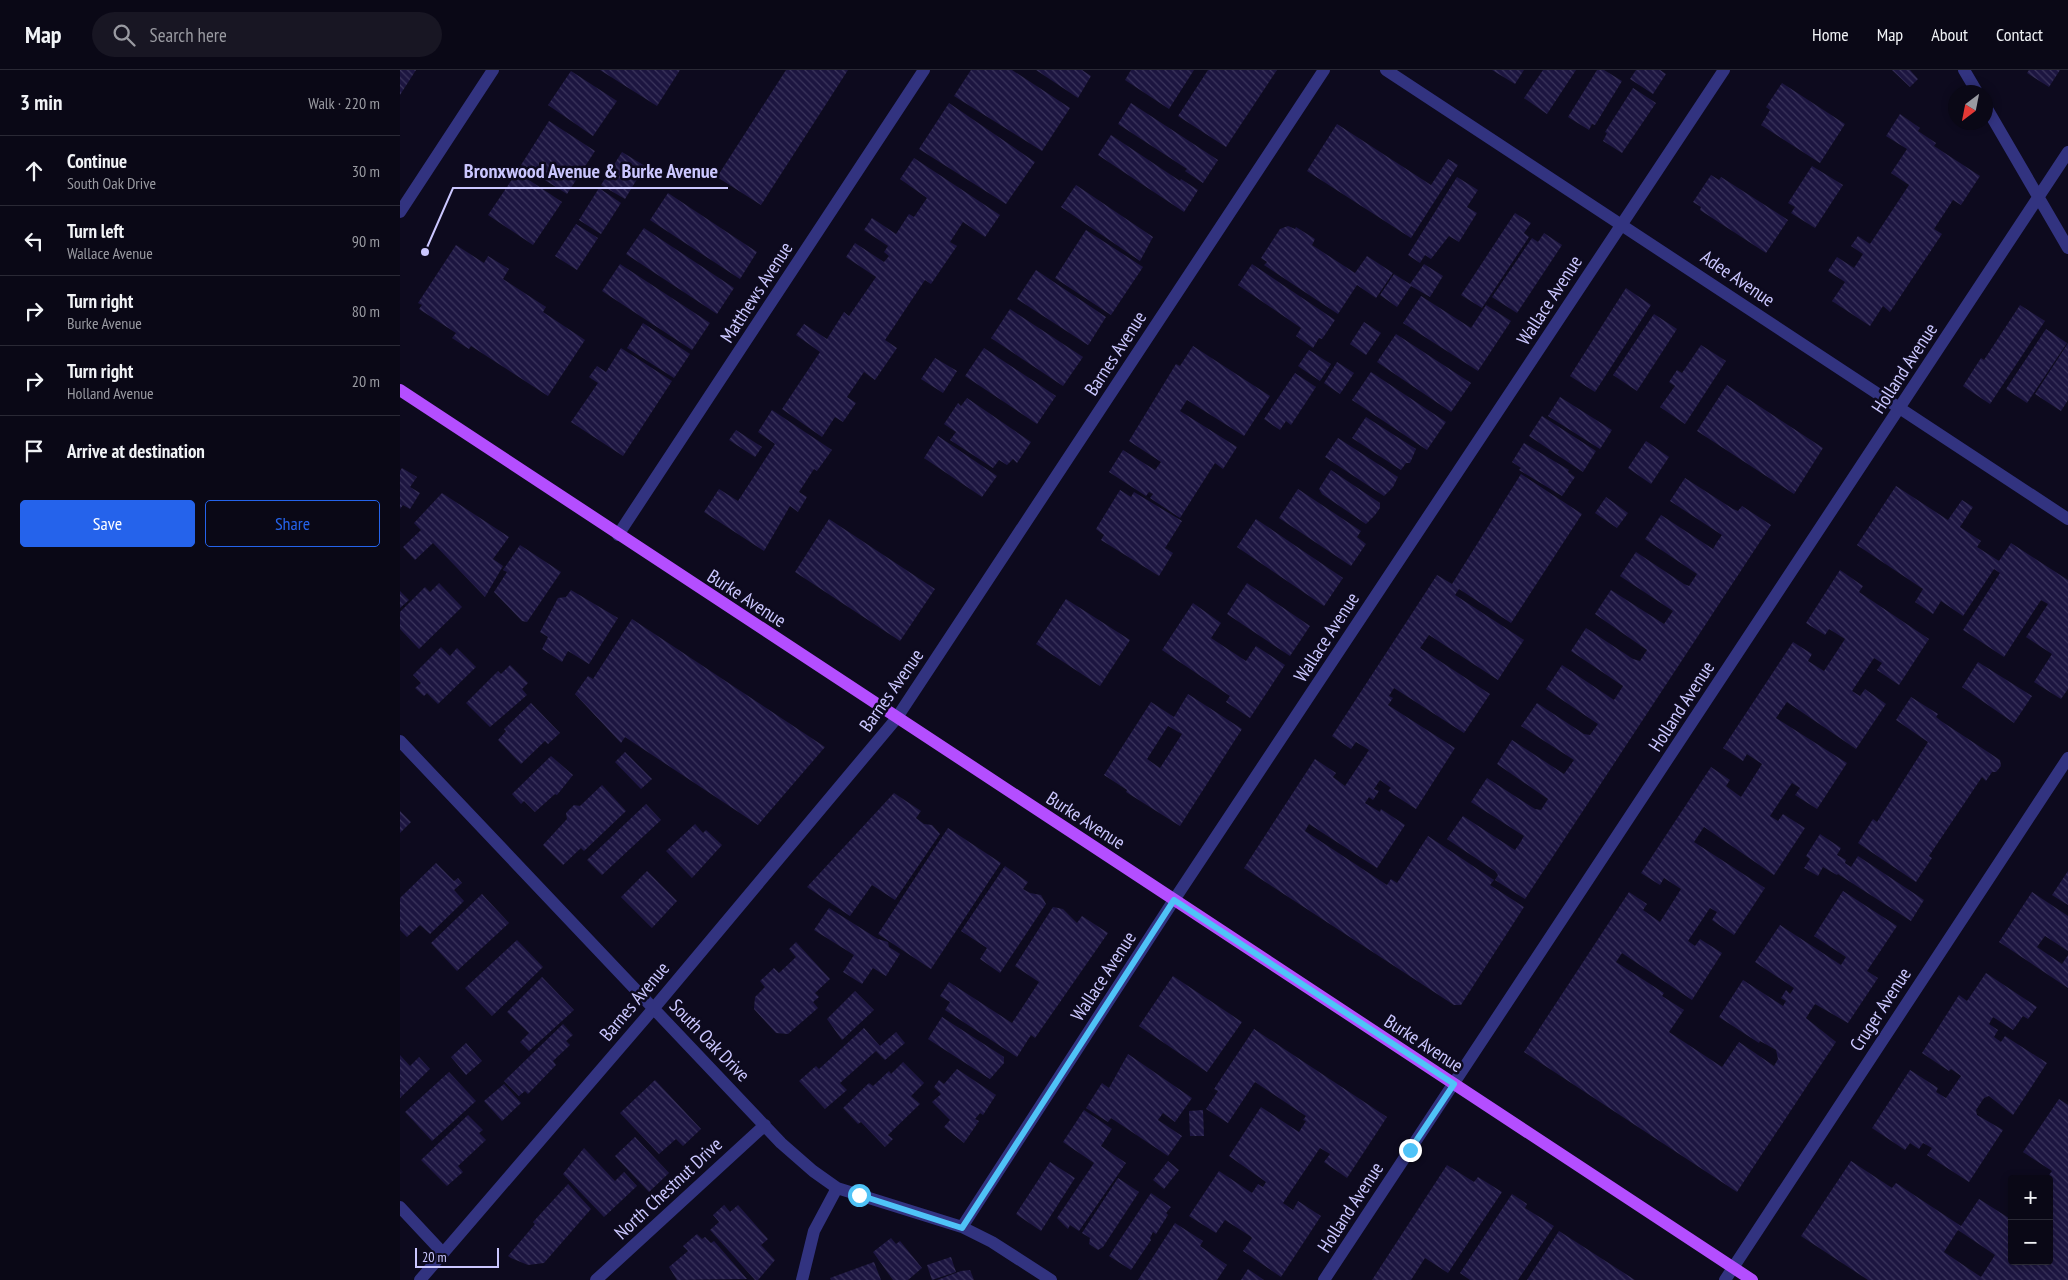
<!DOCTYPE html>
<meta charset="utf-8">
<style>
:root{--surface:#0a0816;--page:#181623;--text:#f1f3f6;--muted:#999aa1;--line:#2a2935;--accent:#2563eb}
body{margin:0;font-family:"PT Sans Narrow",sans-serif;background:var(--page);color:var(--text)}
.controls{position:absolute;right:15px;bottom:15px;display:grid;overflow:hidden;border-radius:5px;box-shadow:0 2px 8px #0003}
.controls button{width:45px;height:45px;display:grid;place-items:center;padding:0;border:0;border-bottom:1px solid var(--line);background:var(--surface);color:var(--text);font:25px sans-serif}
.compass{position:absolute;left:1548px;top:15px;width:45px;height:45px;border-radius:50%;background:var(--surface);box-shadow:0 2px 8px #0003;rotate:212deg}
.scale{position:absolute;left:15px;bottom:12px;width:84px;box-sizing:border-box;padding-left:5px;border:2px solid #cbc7ff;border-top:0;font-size:14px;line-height:18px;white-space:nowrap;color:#cbc7ff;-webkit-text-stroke:4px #0d0a1e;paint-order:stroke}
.stop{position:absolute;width:15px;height:15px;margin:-11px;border:4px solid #4fc3f7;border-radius:50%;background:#fff}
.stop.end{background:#4fc3f7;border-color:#fff;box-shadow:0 1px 5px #0008}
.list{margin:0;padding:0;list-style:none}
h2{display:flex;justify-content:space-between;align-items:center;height:65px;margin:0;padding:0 20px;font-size:21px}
h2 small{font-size:16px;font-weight:400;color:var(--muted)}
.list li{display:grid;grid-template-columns:32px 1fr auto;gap:15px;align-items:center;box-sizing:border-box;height:70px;padding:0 20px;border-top:1px solid var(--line)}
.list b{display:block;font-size:19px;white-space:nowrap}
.list p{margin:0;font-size:16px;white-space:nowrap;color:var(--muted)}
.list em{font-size:16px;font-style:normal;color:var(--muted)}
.actions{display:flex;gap:10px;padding:15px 20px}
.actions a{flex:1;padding:11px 0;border:1px solid var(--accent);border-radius:5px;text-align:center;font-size:18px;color:var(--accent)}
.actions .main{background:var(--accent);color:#fff}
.icon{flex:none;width:28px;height:28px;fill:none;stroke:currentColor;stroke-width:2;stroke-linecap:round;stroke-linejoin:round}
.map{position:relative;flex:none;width:1668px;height:1210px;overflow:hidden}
header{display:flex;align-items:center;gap:30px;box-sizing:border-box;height:70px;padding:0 25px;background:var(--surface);border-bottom:1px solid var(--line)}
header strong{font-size:24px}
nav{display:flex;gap:28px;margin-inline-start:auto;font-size:18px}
.search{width:350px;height:45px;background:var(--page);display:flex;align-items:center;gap:12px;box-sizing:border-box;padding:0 18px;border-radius:28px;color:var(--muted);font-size:19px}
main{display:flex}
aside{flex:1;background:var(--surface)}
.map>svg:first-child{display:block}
.building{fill:url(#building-back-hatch);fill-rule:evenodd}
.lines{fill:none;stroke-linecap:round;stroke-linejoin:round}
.minor{stroke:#323380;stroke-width:12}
.major{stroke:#b44eff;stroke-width:12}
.route{stroke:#4fc3f7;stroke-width:6}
.labels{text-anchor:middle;stroke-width:5;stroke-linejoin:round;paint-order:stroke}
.street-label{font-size:19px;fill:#cbc7ff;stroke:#0d0a1e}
.leader{fill:none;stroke:#cbc7ff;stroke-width:2}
.callout-dot{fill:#cbc7ff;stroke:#0d0a1e;stroke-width:2}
.callout-label{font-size:20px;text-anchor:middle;font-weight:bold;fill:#cbc7ff;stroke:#0d0a1e;stroke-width:5;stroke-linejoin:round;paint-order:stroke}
</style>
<header>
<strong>Map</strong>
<div class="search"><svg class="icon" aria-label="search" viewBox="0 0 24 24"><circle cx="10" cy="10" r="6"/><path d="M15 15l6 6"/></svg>Search here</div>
<nav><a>Home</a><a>Map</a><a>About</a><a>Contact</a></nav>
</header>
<main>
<aside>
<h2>3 min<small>Walk · 220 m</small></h2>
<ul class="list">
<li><svg class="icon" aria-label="ahead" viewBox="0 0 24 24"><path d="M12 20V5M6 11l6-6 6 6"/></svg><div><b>Continue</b><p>South Oak Drive</p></div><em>30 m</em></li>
<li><svg class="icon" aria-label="left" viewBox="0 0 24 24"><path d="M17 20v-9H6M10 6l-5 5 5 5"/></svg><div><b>Turn left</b><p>Wallace Avenue</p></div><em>90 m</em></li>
<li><svg class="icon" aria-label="right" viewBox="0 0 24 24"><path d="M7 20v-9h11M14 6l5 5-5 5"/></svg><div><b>Turn right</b><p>Burke Avenue</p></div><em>80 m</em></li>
<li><svg class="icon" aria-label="right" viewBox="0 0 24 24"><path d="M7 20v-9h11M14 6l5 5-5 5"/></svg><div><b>Turn right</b><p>Holland Avenue</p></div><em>20 m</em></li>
<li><svg class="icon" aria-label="arrive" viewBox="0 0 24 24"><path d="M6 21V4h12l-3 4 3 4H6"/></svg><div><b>Arrive at destination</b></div></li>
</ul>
<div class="actions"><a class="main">Save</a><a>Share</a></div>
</aside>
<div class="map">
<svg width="1668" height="1210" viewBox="0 0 1668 1210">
<defs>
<pattern id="building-back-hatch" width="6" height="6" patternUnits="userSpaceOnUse" patternTransform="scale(1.25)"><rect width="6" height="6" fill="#1c1540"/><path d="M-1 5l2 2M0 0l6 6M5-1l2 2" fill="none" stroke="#3c365d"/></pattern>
</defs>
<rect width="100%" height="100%" fill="#0d0a1e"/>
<path class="building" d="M0,0H16L0,25Z
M200,0H280L257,36Z
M386,0H448L361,135L317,107Z
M571,0H612L670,38L642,81L554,26Z
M636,0H682L691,6L678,28Z
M731,0H794L769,39L725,10Z
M808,0H877L826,77L778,46Z
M1092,0H1124L1115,14Z
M1143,0H1176L1147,44L1124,28Z
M1197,0H1204L1222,11L1195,55L1192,54L1189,60L1168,47Z
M1236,0H1260L1266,4L1253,24L1230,9Z
M1492,0H1510L1518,9L1510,17Z
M1629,0H1660L1649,17L1627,3Z
M171,1L217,31L193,66L148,35Z
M1382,13L1445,54L1420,93L1361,55L1370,40L1366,37Z
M1233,18L1256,33L1222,83L1203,71L1207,63L1205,62Z
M549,33L635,92L606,134L519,79Z
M731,33L818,90L803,113L785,101L787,99L718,54Z
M1500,44L1520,58L1518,61L1536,73L1534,76L1580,106L1561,135L1553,130L1534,159L1542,164L1490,242L1483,236L1470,256L1432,231L1445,212L1428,201L1437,187L1454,198L1463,184L1451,176L1458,166L1470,174L1509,115L1491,103L1507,79L1486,66Z
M149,51L195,81L167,124L121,95Z
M937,54L1031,115L1048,89L1058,95L1011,168L907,101Z
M711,65L780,111L781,109L798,120L784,142L698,85Z
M222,82L245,96L225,129L201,115Z
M514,88L600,145L585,167L563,152L550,172L557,176L531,214L525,210L485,270L497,278L475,310L464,302L447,327L456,333L443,352L435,347L422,367L382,339L420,282L396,265L404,254L427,269L444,242L449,246L476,207L446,187L455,173L484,192L489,186L484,182L488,176L464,160L472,148L496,164L509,144L514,147L527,128L500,109Z
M1412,96L1443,115L1415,158L1391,143L1395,137L1388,133Z
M117,102L162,132L133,175L88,145Z
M1311,105L1319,110L1321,107L1388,150L1366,183L1300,140L1301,137L1293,132Z
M1057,107L1078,120L1067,137L1077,143L1059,172L1049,166L1031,189L1025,185L1020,193L1008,185Z
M676,115L753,167L740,191L661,137Z
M199,118L221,133L201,164L179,150Z
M268,123L357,182L340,209L250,150Z
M1115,143L1131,153L1124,163L1129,167L1082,238L1061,225Z
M176,154L198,168L177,200L155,186Z
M888,156L895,159L896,157L915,169L912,175L955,203L967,186L993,203L976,228L957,215L938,244L864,195L867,192L861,188L880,159Z
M244,158L334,218L317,244L226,184Z
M686,160L743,197L711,245L655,208Z
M1144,163L1162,175L1117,243L1092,227L1132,168L1138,172Z
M56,175L84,193L88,186L109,199L103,209L146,237L143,242L185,270L148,326L71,276L69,279L52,268L56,263L19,239L22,235L18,233Z
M220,194L310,253L292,280L202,221Z
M852,194L935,250L922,269L919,268L913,278L896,266L901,258L838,215Z
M1024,194L1043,206L1030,227L1011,216L997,237L980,225L994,204L1010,214Z
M636,200L706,247L689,274L688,275L617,229Z
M1226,218L1251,235L1195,322L1170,306Z
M1021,226L1071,258L1086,235L1111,251L1078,301L1003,253Z
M1620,235L1645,251L1590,334L1563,316L1581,288L1584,290Z
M610,239L683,287L663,316L591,268Z
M1254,244L1277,259L1237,321L1213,305Z
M964,252L981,263L966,285L950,274Z
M243,253L290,284L274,308L227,278Z
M1646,259L1667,273L1627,333L1606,319Z
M996,264L1071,313L1051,342L977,292Z
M1668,273V330L1661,341L1635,324Z
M1301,275L1326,291L1285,354L1260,337L1275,316L1269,312L1277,300L1282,303Z
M793,276L870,326L844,366L787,330L780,341L837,377L823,399L815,393L780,448L750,428L753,424L749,422L746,426L709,402L723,380L755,400L761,392L729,371L776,294L780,296Z
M221,278L272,311L223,386L171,352L198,313L189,307L197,296L206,302Z
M584,278L656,326L637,354L565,306Z
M909,280L931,294L920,311L898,296Z
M535,288L557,301L543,323L521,309Z
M937,292L954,303L940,324L924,313Z
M971,302L1046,352L1027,380L952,330Z
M895,303L916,317L891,355L886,351L880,360L864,349Z
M1327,315L1423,378L1394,424L1297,361Z
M1160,327L1212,360L1200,379L1148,346Z
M567,328L631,372L617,393L613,389L607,395L599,390L593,398L550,370L556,362L544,354L558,333L561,336Z
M372,340L432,380L417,401L414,399L399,422L407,427L398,442L390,436L364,481L304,442L319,419L338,431L375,374L358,362Z
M1142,346L1196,381L1183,402L1129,366Z
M966,347L1016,379L1010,393H1006L1001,400L952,368Z
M336,360L362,377L355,387L329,370Z
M538,366L597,406L582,427L524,388Z
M938,368L998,407L993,417L984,426L925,387Z
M1246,371L1269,387L1251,414L1228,398Z
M1124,373L1169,400L1168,402L1175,407L1162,426L1119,400L1121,398L1112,392Z
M2,398L17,407L10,417L20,423L10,439L3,435L0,439V401Z
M931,400L980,433V438L975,445L966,454L922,424L919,419Z
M1121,404L1182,444L1111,553L1059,519L1055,525L1124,570L1098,610L1029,565L1020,578L1090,624L1064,663L994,618L989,626L993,628L988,635L1055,678L1016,739L988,721L991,718L980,710L974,719L979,721L973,730L969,727L965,733L980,742L981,739L1005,755L977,798L909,754L905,761L987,815L991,809L997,813L1028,766L1094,810L1090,815L1124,837L1061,935H1054L844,798L915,689L936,703L933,707L945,716L969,680L956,672L951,679L932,666L1037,505L1052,514Z
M1285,408L1333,439L1338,441L1342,436L1371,455L1125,829L1095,810L1098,805L1095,801L1047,769L1063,746L1115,780L1120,773L1124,766L1071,732L1087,708L1135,739L1141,740L1148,729L1097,694L1112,670L1164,704L1174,690L1121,656L1137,633L1184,664L1190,665L1198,654L1146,619L1162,595L1214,630L1223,616L1171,581L1186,558L1233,589L1240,591L1247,580L1195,544L1211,520L1264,554L1273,541L1220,506L1236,482L1284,514L1289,516L1297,504L1245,469L1261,445L1313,479L1317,472L1322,465L1270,431Z
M1496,416L1548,450L1562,430L1573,437L1560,457L1581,471L1577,477L1599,491L1611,473L1668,510V619L1661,629L1634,612L1652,584L1626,567L1648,534L1641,530L1604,587L1563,560L1600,503L1594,499L1563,546L1541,531L1533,544L1515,532L1523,519L1457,475Z
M898,419L961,461L957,467L966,474L951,496L879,448Z
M720,420L731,427L734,422L782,451L765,478L773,483L759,506L701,470L704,465L696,459Z
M42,423L109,467L93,489L103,496L85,527L33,473L15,490L3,477L21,460L14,453Z
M1206,427L1228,443L1217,458L1195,443Z
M429,449L535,519L500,571L395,502Z
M856,449L943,508L924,536L837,477Z
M120,475L161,502L127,552L122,551L94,522L107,502L103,500Z
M1440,500L1463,516L1459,522L1529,569L1499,615L1477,600L1482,593L1474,588L1452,621L1460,626L1465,619L1486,634L1456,679L1387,632L1376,648L1447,693L1417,739L1395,725L1400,718L1392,713L1370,746L1378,751L1383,744L1405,758L1374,805L1304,757L1294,772L1365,818L1334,865L1312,850L1317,842L1310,838L1288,871L1295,876L1300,869L1322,883L1292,930L1222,883L1216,892L1264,923L1262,926L1284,940L1269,962L1322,997L1339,972L1374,996L1378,989L1376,980L1360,971L1359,973L1319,947L1343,910L1383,936L1386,931L1381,928L1386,920L1390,924L1394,918L1355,892L1380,855L1441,895L1446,887L1414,866L1443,821L1497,856L1467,901L1478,908L1448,953L1415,934L1406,948L1436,972L1337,1122L1124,982L1229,822L1247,834L1243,840L1260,852L1281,819L1264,808L1260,815L1241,803L1311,697L1330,710L1326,716L1341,727L1362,694L1347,684L1343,691L1323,678L1393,572L1412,584L1408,591L1424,601L1445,569L1429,559L1425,565L1406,553Z
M39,513L62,537L19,579L0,559V542L25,517L30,522Z
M847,513L910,556L890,586L827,544Z
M171,520L218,548L189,594L168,581L162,592L142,579L148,567L140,562L158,528L166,527Z
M0,521L9,530L0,538Z
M666,529L730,570L700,616L636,574Z
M793,533L821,553L811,568L846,591L856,576L885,595L850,648L826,632L830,626L762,580Z
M232,549L425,677L358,755L225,667L221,673L175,624L188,606L193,609Z
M41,577L50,586L57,578L76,597L38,634L27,623L24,626L15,618L21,613L13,605Z
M1578,592L1632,626L1614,653L1562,617Z
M110,595L128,613L122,619L127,625L90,657L66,633L98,601L101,604Z
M788,624L842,659L780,756L726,722L727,720L704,705L751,632L774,647ZM768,656L782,664L760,698L747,689Z
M1511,627L1538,644L1536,647L1541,651L1600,690L1601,696L1596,702H1592L1586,711L1582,707L1529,786L1532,788L1516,812L1458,773L1473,749L1477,752L1528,672L1496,650Z
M131,633L160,663L148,674L145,671L121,694L98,670L106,661L104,659Z
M225,682L252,709L241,719L215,692Z
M151,686L173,705L157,725L155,724L135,742L124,731L121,734L112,724Z
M202,715L226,741L184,781L181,778L163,795L143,775L167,749L166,743L174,735L180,736Z
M494,723L521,741L516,748L524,754L532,755L540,764L495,830L472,815L450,846L407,817Z
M246,734L261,750L202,805L187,790Z
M0,741L11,752L0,763Z
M295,754L303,763L306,760L322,775L292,808L266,781Z
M548,758L601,793L531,899L478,864Z
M1420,764L1441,778L1437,785L1446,790L1445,793L1451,797L1458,786L1524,830L1511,851L1438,804L1437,805L1423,797L1418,806L1404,798L1410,789L1406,786Z
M36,793L54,811L58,808L62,813L54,820L64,831L30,864L20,855L7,867L0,860V828Z
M605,796L628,812L623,819L630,823L641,825L646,834L600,903L580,889L587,878L561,861Z
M247,801L277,831L252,858L221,827Z
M1668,801V835L1652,825Z
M1632,822L1668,846V881L1645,866L1637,877L1662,894L1668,885V918L1599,872Z
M82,824L109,853L57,901L31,873Z
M653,837L663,839L677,853L682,846L708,863L635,968L631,965L617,987L545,940L550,932L540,926L549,912L612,953L639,912L615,896Z
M429,838L478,869L488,872L489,877L500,884L486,906L473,898L462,914L443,902L454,885L414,860Z
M117,870L143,897L92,946L65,918Z
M396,872L430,909L415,923L419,927L413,932L418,938L388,964L376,963L354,939L355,927L365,917L360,911L374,898L379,903L396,887L389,879Z
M1586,903L1637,937L1628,949L1623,946L1613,960L1593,947L1589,954L1598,960L1594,967L1601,972L1605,966L1647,993L1613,1045L1589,1026L1584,1028L1576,1040L1577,1045L1603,1060L1569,1112L1527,1085L1532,1078L1523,1073L1519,1079L1510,1073L1505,1080L1472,1058L1510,1000L1538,1018L1536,1022L1546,1028L1561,1006L1551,999L1549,1001L1522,983L1559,925L1567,931Z
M773,906L842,952L807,1002L739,956Z
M142,907L174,940L129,981L120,972L129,963L107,942Z
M455,921L474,940L442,970L427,949Z
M542,947L604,987V993L590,1009L528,969Z
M163,954L173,965L166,971L170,975L153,991L156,995L128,1024L125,1021L119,1026L104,1011Z
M464,958L480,976L496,962L505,973L485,990L476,981L440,1013L447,1020L425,1039L399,1011L416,996L419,999Z
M854,959L987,1047L947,1108L924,1092L930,1084L920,1078L883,1133L893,1140L898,1131L921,1146L881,1207L843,1181L852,1168L850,1166L825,1150L816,1163L789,1146L819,1101L852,1123L858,1114L863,1117L866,1112L829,1086L861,1037L899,1062L906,1051L903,1050L906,1046L855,1012L828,1053L806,1039L818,1021L814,1019Z
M66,973L82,991L66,1005L51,987Z
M728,984L792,1028L775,1052L763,1043L758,1050L782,1066L768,1086L711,1048L708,1052L686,1038L702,1013L709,1018Z
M0,985L10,996L19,987L30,999L0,1028Z
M503,992L524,1013L511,1026L520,1034L488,1065L493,1069L485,1077L461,1052L458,1054L443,1038L469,1013L473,1016L489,1001L491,1004Z
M557,999L596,1025L583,1045L580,1043L575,1049L579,1051L564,1073L544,1057L550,1050L532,1032L541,1024L534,1017L539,1010L544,1014Z
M49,1002L76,1031L32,1071L5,1042Z
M255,1010L301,1059L283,1076L276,1069L259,1084L220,1043Z
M104,1014L121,1033L102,1051L84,1031Z
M1659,1029L1668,1035V1210H1468L1401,1166L1451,1091L1492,1118L1496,1113L1561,1156L1579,1129L1612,1150V1191H1649V1109H1646L1652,1101L1623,1082ZM1558,1160L1595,1185L1581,1207L1544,1182Z
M684,1040L712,1059L701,1076L726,1093L679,1161L670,1155L668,1159L657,1148L694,1093L663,1072Z
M803,1040L804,1066H790L789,1041Z
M68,1045L83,1060L79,1063L86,1070L58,1096L63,1102L47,1116L21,1090Z
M235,1067L269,1103L249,1122L215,1086Z
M184,1078L215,1111L224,1102L237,1116L204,1147L163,1104Z
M768,1091L779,1100L764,1119L753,1110Z
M650,1092L675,1108L641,1161L616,1144Z
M1047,1095L1074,1112L1078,1107L1102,1122L1048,1203L1025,1188L1011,1210H972Z
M718,1108L739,1122L703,1177L698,1180L689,1174L690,1168L682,1163Z
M168,1114L191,1139L144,1193L128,1195L111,1188L108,1186L135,1154L133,1152Z
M751,1123L771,1137L766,1143L768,1145L756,1164L753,1162L750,1168L751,1170L731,1200L709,1186Z
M1112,1124L1127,1134L1125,1138L1154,1156L1118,1210H1070L1060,1203Z
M324,1135L330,1142L338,1135L368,1169L361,1175L375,1190L358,1210H355L310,1160L319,1152L313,1145Z
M775,1153L803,1171L800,1176L827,1195L817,1210H738Z
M1159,1161L1235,1210H1127Z
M297,1164L302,1169L305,1167L311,1173L314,1171L347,1209L277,1210L269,1197L288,1181L283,1176Z
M491,1168L496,1174L500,1171L522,1198L508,1210H493L473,1182Z
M551,1187L556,1202L532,1210L527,1195Z
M474,1192L481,1210H431L430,1208Z
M848,1199L864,1210H841Z
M570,1200L574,1210H537L561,1201Z"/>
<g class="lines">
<path class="minor" d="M986,0L1668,449
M1564,0L1577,22
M1586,37L1668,178
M0,142L93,0
M218,465L524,0
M0,671L381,1073L413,1101L437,1118L562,1157L592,1172L651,1210
M0,1137L43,1183
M562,1157L774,830L1324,0
M20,1210L254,938L496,649L924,0
M196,1210L365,1055
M402,1210L414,1161L437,1118
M924,1210L1668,82
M1325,1210L1668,688"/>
<path class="major" d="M0,320L1352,1210"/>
</g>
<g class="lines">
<path class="route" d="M459,1125L562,1158L774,830L1054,1014L1010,1080"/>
</g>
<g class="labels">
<g class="street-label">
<text transform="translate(1338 208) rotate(34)" y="7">Adee Avenue</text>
<text transform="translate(356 222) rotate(-57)" y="7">Matthews Avenue</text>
<text transform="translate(1149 230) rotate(-57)" y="7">Wallace Avenue</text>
<text transform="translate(715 283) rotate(-57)" y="7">Barnes Avenue</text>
<text transform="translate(1504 298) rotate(-57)" y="7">Holland Avenue</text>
<text transform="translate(347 528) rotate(33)" y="7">Burke Avenue</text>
<text transform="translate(926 567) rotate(-57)" y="7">Wallace Avenue</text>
<text transform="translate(491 620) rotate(-55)" y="7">Barnes Avenue</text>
<text transform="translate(1281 636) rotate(-57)" y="7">Holland Avenue</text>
<text transform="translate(686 750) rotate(33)" y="7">Burke Avenue</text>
<text transform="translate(703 906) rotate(-57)" y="7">Wallace Avenue</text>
<text transform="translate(234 931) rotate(-50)" y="7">Barnes Avenue</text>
<text transform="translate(1480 939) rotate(-57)" y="7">Cruger Avenue</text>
<text transform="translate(310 970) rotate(46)" y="7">South Oak Drive</text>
<text transform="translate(1024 973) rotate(33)" y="7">Burke Avenue</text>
<text transform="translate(268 1118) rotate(-43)" y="7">North Chestnut Drive</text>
<text transform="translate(950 1137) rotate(-57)" y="7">Holland Avenue</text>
</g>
</g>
<path class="leader" d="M25 182L53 118H328"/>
<circle class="callout-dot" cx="25" cy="182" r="5"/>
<g class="callout-label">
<text x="191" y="108">Bronxwood Avenue &amp; Burke Avenue</text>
</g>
</svg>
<div class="controls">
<button>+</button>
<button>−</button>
</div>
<svg class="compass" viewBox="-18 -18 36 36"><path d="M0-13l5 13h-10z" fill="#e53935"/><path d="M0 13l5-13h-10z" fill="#999aa1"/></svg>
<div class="scale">20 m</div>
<div class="stop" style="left:459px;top:1125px"></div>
<div class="stop end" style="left:1010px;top:1080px"></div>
</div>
</main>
